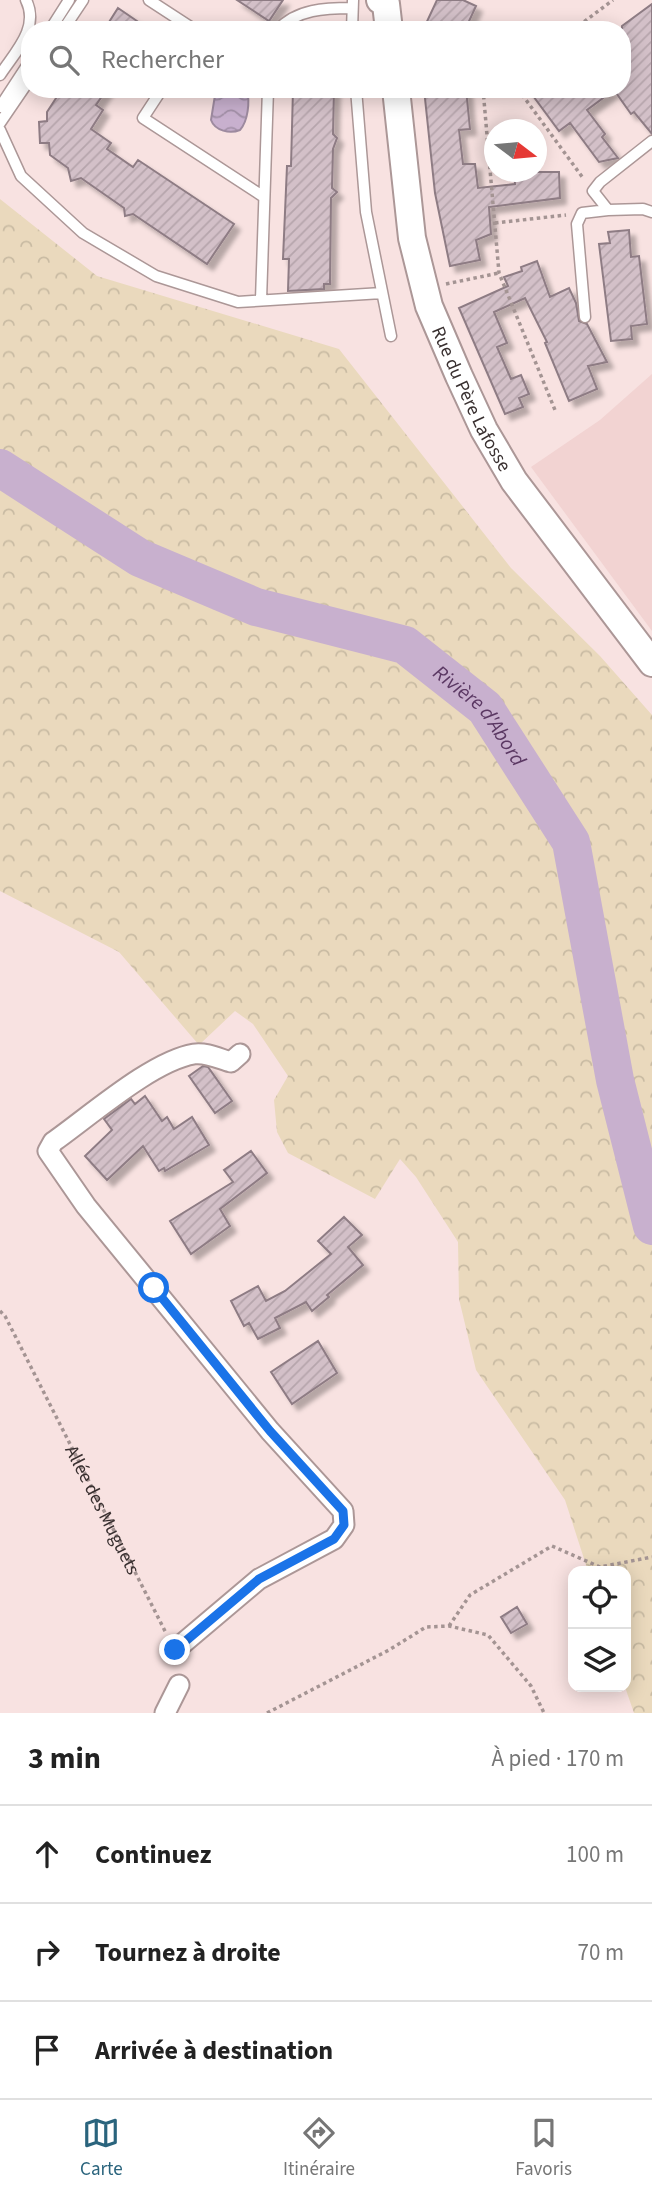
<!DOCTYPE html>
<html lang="fr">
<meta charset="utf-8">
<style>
:root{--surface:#fff;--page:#f6f6f6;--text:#222;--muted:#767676;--line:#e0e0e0;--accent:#2a647d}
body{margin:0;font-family:"Source Sans 3",sans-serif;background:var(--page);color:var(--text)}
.controls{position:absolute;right:21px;bottom:21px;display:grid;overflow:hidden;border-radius:14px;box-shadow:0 4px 18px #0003}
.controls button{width:63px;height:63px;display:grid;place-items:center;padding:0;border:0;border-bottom:2px solid var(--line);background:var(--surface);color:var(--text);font:35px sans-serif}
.compass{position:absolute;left:484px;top:119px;width:63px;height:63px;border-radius:50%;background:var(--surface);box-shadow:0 4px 18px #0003;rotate:106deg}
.stop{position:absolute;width:21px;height:21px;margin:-16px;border:5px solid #1a73e8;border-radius:50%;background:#fff}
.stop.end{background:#1a73e8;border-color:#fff;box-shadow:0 2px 7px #0008}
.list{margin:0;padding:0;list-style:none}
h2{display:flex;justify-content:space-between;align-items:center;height:91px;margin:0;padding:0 28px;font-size:30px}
h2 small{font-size:23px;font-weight:400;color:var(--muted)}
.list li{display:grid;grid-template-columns:46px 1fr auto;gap:21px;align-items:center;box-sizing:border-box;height:98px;padding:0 28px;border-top:2px solid var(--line)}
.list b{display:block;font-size:26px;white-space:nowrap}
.list em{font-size:23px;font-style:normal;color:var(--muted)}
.icon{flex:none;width:38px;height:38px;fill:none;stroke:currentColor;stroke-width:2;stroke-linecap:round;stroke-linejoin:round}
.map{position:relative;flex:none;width:652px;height:1713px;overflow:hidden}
.search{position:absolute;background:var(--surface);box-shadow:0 4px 18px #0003;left:21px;right:21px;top:21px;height:77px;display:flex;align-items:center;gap:18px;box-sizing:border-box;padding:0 24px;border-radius:28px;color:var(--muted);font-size:26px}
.sheet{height:385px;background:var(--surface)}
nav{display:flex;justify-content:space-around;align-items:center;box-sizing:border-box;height:98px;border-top:2px solid var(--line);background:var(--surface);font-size:19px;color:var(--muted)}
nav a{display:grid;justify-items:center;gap:4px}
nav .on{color:var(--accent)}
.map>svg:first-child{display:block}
.built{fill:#f2d3d2}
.forest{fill:url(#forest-crowns)}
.water{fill:url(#water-waves);stroke:#9d8a9f;stroke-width:2}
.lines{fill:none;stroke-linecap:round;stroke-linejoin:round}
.river{stroke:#c8b0ce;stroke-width:38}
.building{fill:url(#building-hatch);stroke:#8e7c84;stroke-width:2;filter:url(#shadow)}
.lane-casing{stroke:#ac9797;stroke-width:13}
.street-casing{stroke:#ac9797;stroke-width:23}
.secondary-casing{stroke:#ac9797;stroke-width:30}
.path{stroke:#a49493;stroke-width:3.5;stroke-dasharray:3.5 3.5;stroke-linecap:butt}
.lane{stroke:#fff;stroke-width:10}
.street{stroke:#fff;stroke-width:19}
.secondary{stroke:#fff;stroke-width:26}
.route{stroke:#1a73e8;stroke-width:9}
.labels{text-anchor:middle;stroke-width:5;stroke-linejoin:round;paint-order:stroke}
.street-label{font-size:19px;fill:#393030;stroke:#fff}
.water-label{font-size:21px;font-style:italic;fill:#5b3863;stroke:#fff}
</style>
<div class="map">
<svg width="652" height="1713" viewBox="0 0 652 1713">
<defs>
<pattern id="forest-crowns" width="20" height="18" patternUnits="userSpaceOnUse" patternTransform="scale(1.75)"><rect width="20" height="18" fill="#ead9bd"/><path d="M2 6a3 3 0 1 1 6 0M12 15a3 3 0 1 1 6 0" fill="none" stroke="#c9bba3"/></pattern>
<pattern id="water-waves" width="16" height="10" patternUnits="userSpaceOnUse" patternTransform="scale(1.75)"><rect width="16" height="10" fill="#c8b0ce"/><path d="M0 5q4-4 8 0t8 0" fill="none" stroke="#a390a8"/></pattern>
<pattern id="building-hatch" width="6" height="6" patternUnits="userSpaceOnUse" patternTransform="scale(1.75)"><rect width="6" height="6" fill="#d3c0c8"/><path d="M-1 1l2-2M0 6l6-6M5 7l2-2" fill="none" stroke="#b6a5ac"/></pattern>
<filter id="shadow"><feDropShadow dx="6" dy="6" stdDeviation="2" flood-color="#0004"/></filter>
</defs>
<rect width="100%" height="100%" fill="#f8e2e1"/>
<path class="built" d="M652,374V631L531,467L600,420Z"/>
<path class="forest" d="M0,199L97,276L339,349L511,568L600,656L652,715V1713H634L625,1687L626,1571H588L565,1500L476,1370L459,1299L458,1242L416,1177L400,1159L375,1199L288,1153L277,1132L274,1100L288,1076L253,1024L235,1011L199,1045L119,952L0,891Z"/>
<path class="water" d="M216,89L247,90C250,102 248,121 240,130C230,134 215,131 211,120Z"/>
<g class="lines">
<path class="river" id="s1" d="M0,468L140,558L256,607L405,645L485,708L571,842L615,1080L652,1226"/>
</g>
<path class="building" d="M237,0H283L269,21Z
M437,0H463L476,6L465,30H423Z
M652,4V134L634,112L631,114L614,90L587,110L605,134L602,137L618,158L599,162L570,123L559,131L528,89H622V26Z
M118,8L150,30H104Z
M62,89H107L96,105L103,110L91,129L111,143L107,149L133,167L138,160L234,224L207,264L133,214L125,216L124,208L81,178L71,181L68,168L50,155L49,143H40L39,122L47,121V112Z
M293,89H334L333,134L337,138L333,149L332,188L337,192L331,198L330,284H324V289L288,291L289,259H283L287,166H291Z
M424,89H466L470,129L459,130L463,164H475L478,188L515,184L514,172H559L560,198L489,207L491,234L476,240L480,260L450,266L435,193Z
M629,230L631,257L639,256L647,324L631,326L632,339L611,341L599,244L610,243L608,232Z
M537,261L550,297L569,288L576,303L579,321L587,324L607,362L588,366L597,389L569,401L545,343L547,342L525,298L494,312L507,343L497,347L511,379L521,375L529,394L519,398L523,407L505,414L459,308L508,286L504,277L522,271L521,267Z
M203,1066L208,1067L232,1101L215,1113L189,1076Z
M145,1096L162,1121L167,1117L174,1129L192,1117L209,1145L165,1171L164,1168L159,1171L143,1146L107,1180L85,1156L112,1130L104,1119L131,1099L135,1104Z
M251,1151L267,1173L220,1209L230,1226L191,1254L170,1221L233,1182L224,1170Z
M344,1217L362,1235L348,1247L363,1265L327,1295L329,1297L312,1311L306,1302L275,1318L280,1328L258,1339L249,1323L244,1326L231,1301L258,1286L266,1301L285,1291L331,1254L318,1241Z
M318,1341L337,1373L292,1404L271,1372Z
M517,1607L527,1624L511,1633L501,1617Z"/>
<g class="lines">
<g class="lane-casing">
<path id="lane" d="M149,0L195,30
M50,30L69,0
M63,30L83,0
M278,30C296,9 326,8 352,8
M352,30L353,0
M0,75C15,52 40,28 26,0
M162,89L143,118L264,197
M356,89L366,212L391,336
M0,107L30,61
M0,123L30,79
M0,130L21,176L83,233L156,276L238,302L382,293
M652,141L600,182L593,191L608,210L643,209L652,212
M261,300L268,89
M585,317L577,224L582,213L608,210"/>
</g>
<g class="street-casing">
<path id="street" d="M175,1650L259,1579L334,1539L344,1525L343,1511L270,1431L86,1206L48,1151L53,1142C90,1116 152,1061 194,1054C206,1052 220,1059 231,1062L240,1054
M165,1713L179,1685"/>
</g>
<g class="secondary-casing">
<g id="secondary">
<path d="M380,0L386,4L389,30"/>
<path id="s3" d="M396,89L412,238L429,306L459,376L484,430L514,481L652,663"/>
</g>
</g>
<g class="path">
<path d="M573,30L613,0"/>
<path d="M483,89L499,273L555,410"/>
<path d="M518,89L583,178"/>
<path d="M495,223L566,215"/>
<path d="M446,284L499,273"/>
<path id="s2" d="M0,1311L5,1316L166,1633"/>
<path d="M449,1626L470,1595L552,1546L600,1567L652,1557"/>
<path d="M267,1713L389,1650L426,1627L449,1626L488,1635L531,1686L544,1713"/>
</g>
<use href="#lane" class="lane"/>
<use href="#street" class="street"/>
<use href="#secondary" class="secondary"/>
</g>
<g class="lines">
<path class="route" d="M154,1288L270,1431L343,1511L344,1525L334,1539L259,1579L175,1650"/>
</g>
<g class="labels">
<g class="street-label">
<text dy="7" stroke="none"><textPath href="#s3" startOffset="322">Rue du Père Lafosse</textPath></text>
<text dy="7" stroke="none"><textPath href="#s2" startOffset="224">Allée des Muguets</textPath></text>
</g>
<g class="water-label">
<text dy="7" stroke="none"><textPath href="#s1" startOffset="550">Rivière d'Abord</textPath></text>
</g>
</g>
</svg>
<div class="controls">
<button><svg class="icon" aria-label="locate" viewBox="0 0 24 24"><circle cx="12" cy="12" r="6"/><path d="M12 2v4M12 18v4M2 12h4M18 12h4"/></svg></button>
<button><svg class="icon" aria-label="layers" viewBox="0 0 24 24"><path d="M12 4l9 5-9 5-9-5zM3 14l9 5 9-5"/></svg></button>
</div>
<svg class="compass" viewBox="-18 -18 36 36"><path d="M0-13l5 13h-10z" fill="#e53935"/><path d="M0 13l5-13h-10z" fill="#767676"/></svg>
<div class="stop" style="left:154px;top:1288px"></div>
<div class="stop end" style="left:175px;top:1650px"></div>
<div class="search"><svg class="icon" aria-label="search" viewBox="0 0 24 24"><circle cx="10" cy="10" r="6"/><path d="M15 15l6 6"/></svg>Rechercher</div>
</div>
<section class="sheet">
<h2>3 min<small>À pied · 170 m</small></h2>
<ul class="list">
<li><svg class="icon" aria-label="ahead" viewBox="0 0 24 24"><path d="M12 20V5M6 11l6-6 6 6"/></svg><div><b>Continuez</b></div><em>100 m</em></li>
<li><svg class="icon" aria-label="right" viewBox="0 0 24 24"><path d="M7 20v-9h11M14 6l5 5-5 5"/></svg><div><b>Tournez à droite</b></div><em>70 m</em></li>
<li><svg class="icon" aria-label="arrive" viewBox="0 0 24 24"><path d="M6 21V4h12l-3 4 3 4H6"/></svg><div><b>Arrivée à destination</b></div></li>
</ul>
</section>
<nav>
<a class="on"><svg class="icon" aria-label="map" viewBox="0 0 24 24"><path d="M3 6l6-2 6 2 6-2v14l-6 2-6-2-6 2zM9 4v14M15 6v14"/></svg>Carte</a>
<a><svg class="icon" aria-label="directions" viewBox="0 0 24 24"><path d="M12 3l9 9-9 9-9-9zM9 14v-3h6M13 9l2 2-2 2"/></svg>Itinéraire</a>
<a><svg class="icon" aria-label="saved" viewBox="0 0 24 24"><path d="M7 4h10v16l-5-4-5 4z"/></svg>Favoris</a>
</nav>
